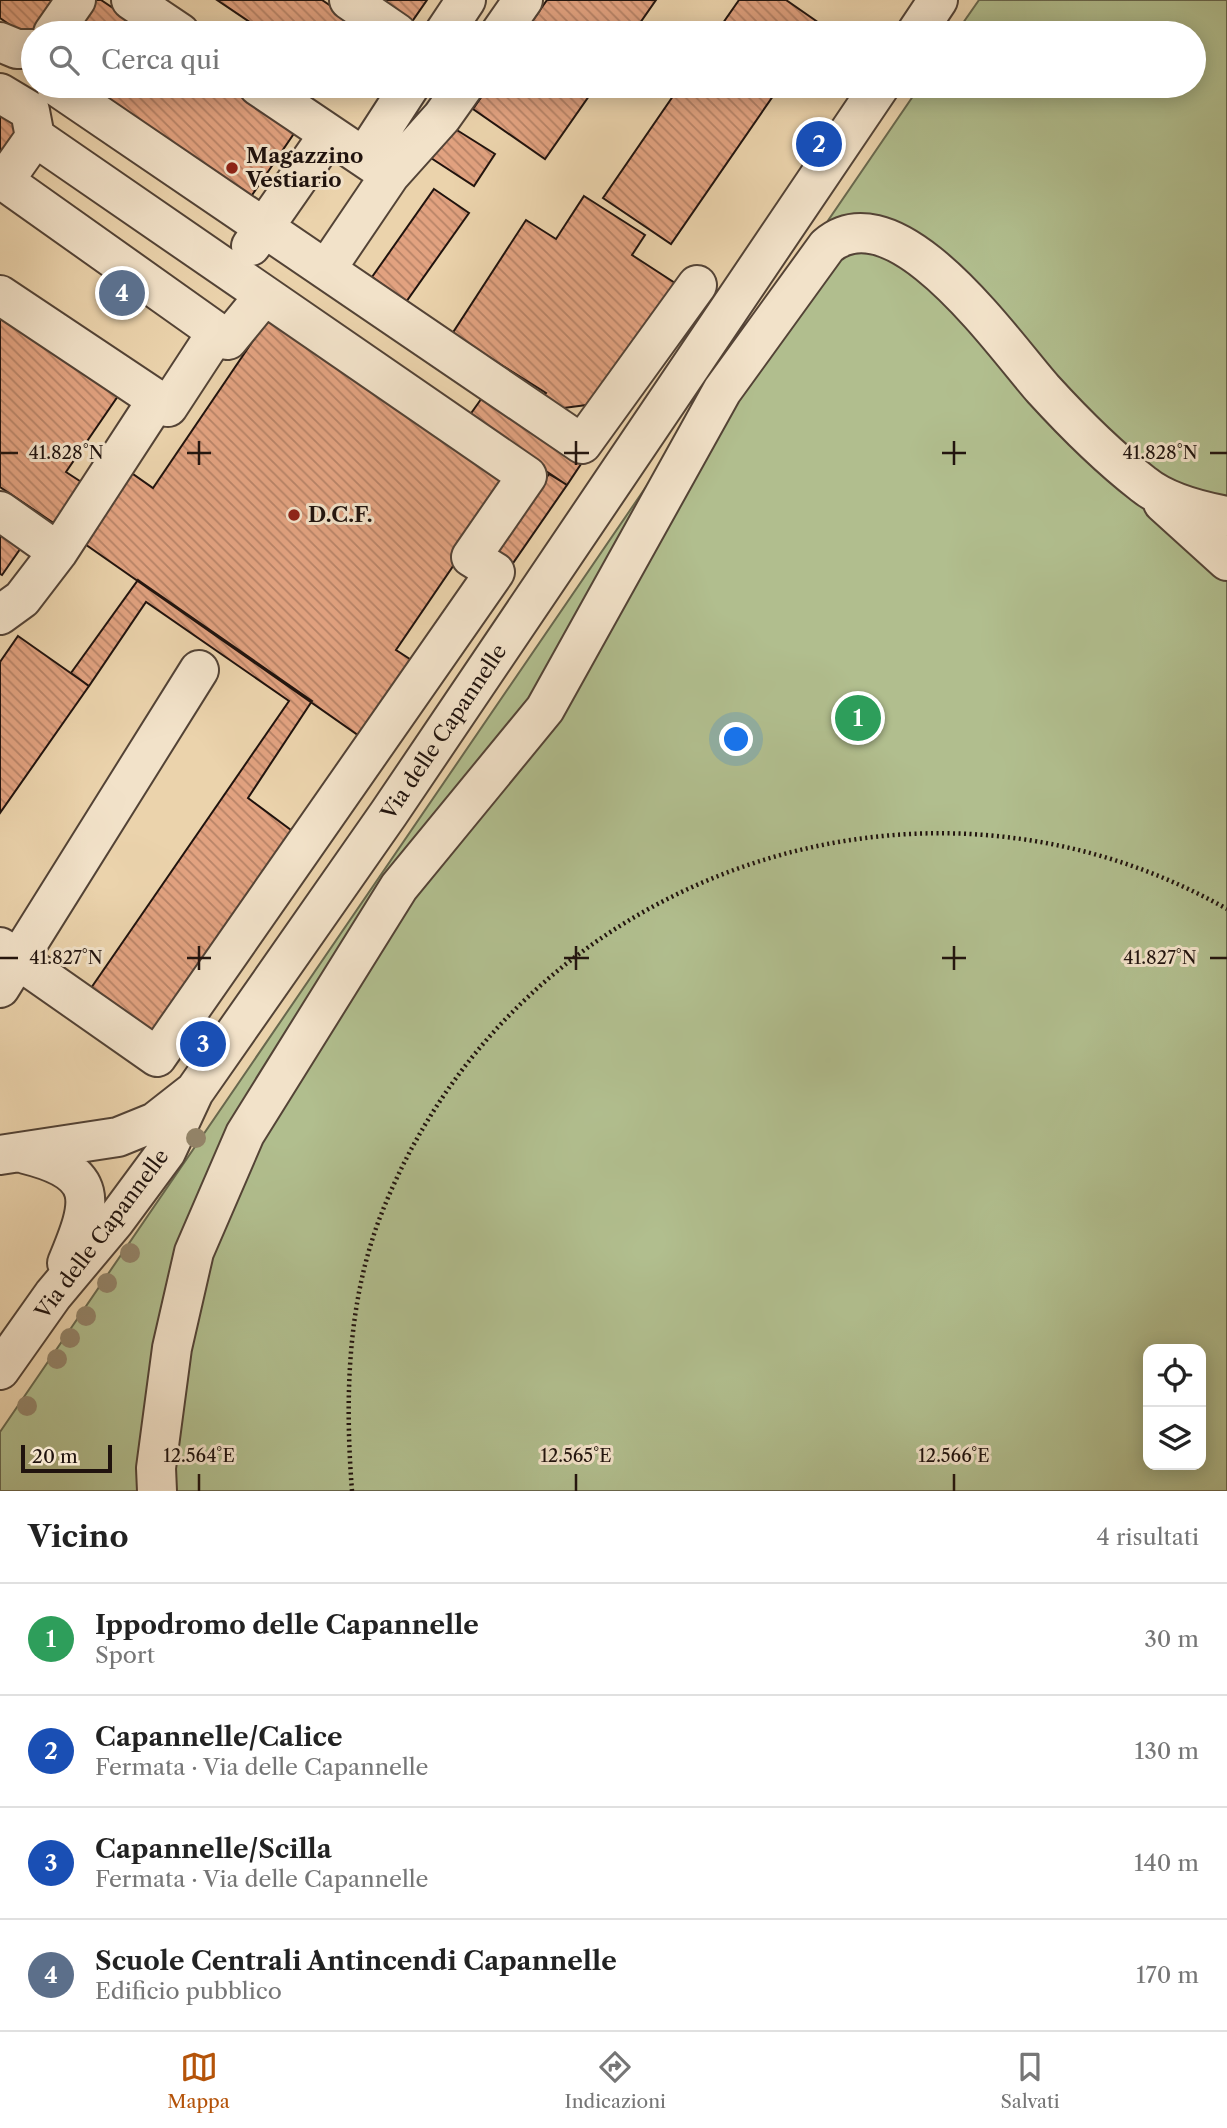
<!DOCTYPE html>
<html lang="it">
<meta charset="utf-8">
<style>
:root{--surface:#fff;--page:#f2f2f2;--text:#222;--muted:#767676;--line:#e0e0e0;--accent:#b45309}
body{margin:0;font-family:"Libre Caslon Text",serif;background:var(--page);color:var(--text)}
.controls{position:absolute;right:21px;bottom:21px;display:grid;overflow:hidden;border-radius:14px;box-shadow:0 4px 18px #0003}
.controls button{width:63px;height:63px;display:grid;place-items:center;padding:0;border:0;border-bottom:2px solid var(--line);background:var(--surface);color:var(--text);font:35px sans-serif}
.scale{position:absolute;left:21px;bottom:18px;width:91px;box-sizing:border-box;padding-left:7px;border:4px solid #20130e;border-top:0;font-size:19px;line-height:24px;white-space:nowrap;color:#20130e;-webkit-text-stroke:5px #f2e2c9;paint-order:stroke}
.you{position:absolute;left:737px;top:740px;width:24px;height:24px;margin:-18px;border:5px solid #fff;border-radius:50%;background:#1a73e8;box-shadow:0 0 0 10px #1a73e833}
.badge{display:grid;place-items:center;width:46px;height:46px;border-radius:50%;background:var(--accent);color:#fff;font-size:23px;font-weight:700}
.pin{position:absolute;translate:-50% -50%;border:4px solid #fff;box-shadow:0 2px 7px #0006}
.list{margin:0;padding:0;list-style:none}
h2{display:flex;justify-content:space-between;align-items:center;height:91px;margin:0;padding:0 28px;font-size:30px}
h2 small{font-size:23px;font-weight:400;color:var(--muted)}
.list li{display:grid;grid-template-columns:46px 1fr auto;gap:21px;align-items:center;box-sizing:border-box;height:112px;padding:0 28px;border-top:2px solid var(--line)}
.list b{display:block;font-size:26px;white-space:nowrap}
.list p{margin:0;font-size:23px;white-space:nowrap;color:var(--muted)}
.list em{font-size:23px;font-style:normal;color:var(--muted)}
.icon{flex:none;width:38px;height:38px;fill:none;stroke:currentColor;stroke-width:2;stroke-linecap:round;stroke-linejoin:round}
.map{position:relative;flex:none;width:1227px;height:1491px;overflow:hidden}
.search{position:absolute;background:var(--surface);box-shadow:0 4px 18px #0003;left:21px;right:21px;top:21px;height:77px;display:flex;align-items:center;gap:18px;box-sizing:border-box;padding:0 24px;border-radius:38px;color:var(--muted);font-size:26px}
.sheet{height:539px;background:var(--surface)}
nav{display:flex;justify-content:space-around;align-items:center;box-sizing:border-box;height:98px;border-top:2px solid var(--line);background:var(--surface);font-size:19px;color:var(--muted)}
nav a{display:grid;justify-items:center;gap:4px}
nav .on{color:var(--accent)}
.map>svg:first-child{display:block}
.green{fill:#b1be8e;stroke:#68684e;stroke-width:2;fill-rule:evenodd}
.building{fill:url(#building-back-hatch);stroke:#20130e;stroke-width:2}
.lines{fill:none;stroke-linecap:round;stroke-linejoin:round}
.minor-casing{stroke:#534336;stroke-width:42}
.path{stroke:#20130e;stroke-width:4.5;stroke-dasharray:2 3.5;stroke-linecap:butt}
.minor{stroke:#f2e2c9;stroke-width:38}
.tree{fill:#94856a}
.ticks{fill:none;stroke:#20130e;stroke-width:2.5}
.poi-dot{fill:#8f2418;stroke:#f2e2c9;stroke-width:2.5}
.labels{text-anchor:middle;stroke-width:6;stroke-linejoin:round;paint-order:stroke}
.poi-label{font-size:21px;font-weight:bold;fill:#20130e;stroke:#f2e2c9;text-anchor:start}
.street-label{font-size:21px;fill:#20130e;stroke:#f2e2c9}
.ticks-label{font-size:18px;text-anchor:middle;fill:#20130e;stroke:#f2e2c9;stroke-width:6;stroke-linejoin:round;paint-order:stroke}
</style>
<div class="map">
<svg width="1227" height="1491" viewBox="0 0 1227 1491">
<defs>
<pattern id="building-back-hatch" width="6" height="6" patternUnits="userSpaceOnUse" patternTransform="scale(1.75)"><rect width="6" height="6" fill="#e2a280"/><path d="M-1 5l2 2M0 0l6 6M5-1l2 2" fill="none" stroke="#b78367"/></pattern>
</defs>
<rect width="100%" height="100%" fill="#ebd3ac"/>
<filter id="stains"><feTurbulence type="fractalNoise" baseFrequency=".00286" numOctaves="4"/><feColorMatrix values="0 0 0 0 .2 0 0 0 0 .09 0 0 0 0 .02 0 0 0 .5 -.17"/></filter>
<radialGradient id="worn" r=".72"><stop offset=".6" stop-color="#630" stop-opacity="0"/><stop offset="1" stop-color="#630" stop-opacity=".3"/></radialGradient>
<path class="green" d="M979,0H1227V1491H0V1432L920,86H1194V33H956ZM1148,1349H1201V1465H1148Z"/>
<path class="building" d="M0,0H55L29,38L0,18Z
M87,0H101L150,33H64Z
M217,0H322L363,28L360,33H266Z
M377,0H427L411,23Z
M547,0H656L633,33H524Z
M739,0H786L822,25L817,33H716Z
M73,86H227L295,132L246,204Z
M489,86H596L545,159L473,109Z
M680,86H780L671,244L603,198Z
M0,110L23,124L0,158Z
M452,127L495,154L474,186L431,158Z
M434,189L469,213L406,302L372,277Z
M584,196L645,235L632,255L675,283L594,404L556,409L540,400L546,393L452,334L526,220L556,239Z
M0,316L118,396L66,472L89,487L61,528L0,487Z
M269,317L511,481L396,650L419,665L365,740L82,542L130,472L153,488Z
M484,395L583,461L567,485L467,419Z
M549,474L567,485L511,566L494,554Z
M0,526L25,542L2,575L0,574Z
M138,580L312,701L248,798L299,836L160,1041L89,991L289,701L146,602L89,686L71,673Z
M18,636L89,686L0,813V662Z"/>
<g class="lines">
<g class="minor-casing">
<path id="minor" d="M131,0L180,33
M349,0L397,33
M53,33L76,0
M444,33L466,0
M500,33L523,0
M916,33L938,0
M0,42L17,49H33
M56,86L582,444L697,285
M258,86L390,175L327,268
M0,93L30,111L35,137
M364,157L410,86
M390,175L442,117L464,86
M251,246L329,134
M0,295L168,407L217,332
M1163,503L1227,561
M0,511L58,552
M0,615L22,599L58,552L157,400
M0,947L157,1057L495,572L471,557L527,476L35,137L4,181L228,340L264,296
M0,988L199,670
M25,1154C101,1173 93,1201 67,1263
M0,1155L118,1137L155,1122L192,1093
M0,1370L53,1295L115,1221L166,1152L194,1092L389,813L880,86
M157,1491L156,1468L172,1348L194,1252L245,1134L399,887L545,709L722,391L827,246C895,187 1004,345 1043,389C1074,423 1107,456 1143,484C1165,502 1200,511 1227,516"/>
</g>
<path class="path" d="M352,1491C345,1400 347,1306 379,1220C507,882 910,730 1227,909"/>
<use href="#minor" class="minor"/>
</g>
<g class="tree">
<circle cx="196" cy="1138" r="10"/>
<circle cx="130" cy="1253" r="10"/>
<circle cx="107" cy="1283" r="10"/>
<circle cx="86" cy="1316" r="10"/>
<circle cx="70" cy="1338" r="10"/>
<circle cx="57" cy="1359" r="10"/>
<circle cx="27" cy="1406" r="10"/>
</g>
<path class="ticks" d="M199,441V465M576,441V465M954,441V465M0,453H18M187,453H211M564,453H589M942,453H966M1210,453H1227M199,946V970M576,946V970M954,946V970M0,958H18M187,958H211M564,958H589M942,958H966M1210,958H1227M199,1474V1491M576,1474V1491M954,1474V1491"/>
<g class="poi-dot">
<circle cx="232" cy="168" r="7"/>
<circle cx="294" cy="515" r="7"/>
</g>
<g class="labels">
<g class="poi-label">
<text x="246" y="163">Magazzino<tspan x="246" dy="24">Vestiario</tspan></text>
<text x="308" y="522">D.C.F.</text>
</g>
<g class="street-label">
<text transform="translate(444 732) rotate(-56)" y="7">Via delle Capannelle</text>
<text transform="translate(102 1234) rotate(-53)" y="7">Via delle Capannelle</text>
</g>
</g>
<g class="ticks-label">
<text x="66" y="459">41.828°N</text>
<text x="1160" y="459">41.828°N</text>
<text x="66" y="964">41.827°N</text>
<text x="1160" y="964">41.827°N</text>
<text x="199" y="1462">12.564°E</text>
<text x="576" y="1462">12.565°E</text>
<text x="954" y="1462">12.566°E</text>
</g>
<rect width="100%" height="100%" filter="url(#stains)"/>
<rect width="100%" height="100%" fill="url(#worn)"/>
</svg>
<div class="controls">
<button><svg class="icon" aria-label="locate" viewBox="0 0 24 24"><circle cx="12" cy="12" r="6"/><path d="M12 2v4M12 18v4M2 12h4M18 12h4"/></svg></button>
<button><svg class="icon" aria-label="layers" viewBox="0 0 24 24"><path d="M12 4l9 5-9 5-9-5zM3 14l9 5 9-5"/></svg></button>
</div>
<div class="scale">20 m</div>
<div class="you"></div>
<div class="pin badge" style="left:858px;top:718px;background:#2e9e5b">1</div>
<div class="pin badge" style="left:819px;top:144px;background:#1a4fb4">2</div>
<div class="pin badge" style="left:203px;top:1044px;background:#1a4fb4">3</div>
<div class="pin badge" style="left:122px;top:293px;background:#5c6f8a">4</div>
<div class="search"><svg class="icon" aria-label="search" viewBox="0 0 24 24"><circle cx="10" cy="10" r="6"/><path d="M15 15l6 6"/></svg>Cerca qui</div>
</div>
<section class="sheet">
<h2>Vicino<small>4 risultati</small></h2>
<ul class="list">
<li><span class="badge" style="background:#2e9e5b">1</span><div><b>Ippodromo delle Capannelle</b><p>Sport</p></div><em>30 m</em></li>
<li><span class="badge" style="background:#1a4fb4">2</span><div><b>Capannelle/Calice</b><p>Fermata · Via delle Capannelle</p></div><em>130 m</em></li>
<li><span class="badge" style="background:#1a4fb4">3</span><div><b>Capannelle/Scilla</b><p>Fermata · Via delle Capannelle</p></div><em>140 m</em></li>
<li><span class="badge" style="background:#5c6f8a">4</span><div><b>Scuole Centrali Antincendi Capannelle</b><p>Edificio pubblico</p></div><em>170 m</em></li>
</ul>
</section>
<nav>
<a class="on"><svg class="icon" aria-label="map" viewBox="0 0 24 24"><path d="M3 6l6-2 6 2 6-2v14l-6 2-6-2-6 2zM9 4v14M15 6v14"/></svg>Mappa</a>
<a><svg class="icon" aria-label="directions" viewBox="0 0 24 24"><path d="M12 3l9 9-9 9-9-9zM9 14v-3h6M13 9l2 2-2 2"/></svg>Indicazioni</a>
<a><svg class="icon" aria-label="saved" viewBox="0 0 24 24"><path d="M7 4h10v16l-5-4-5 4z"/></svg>Salvati</a>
</nav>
